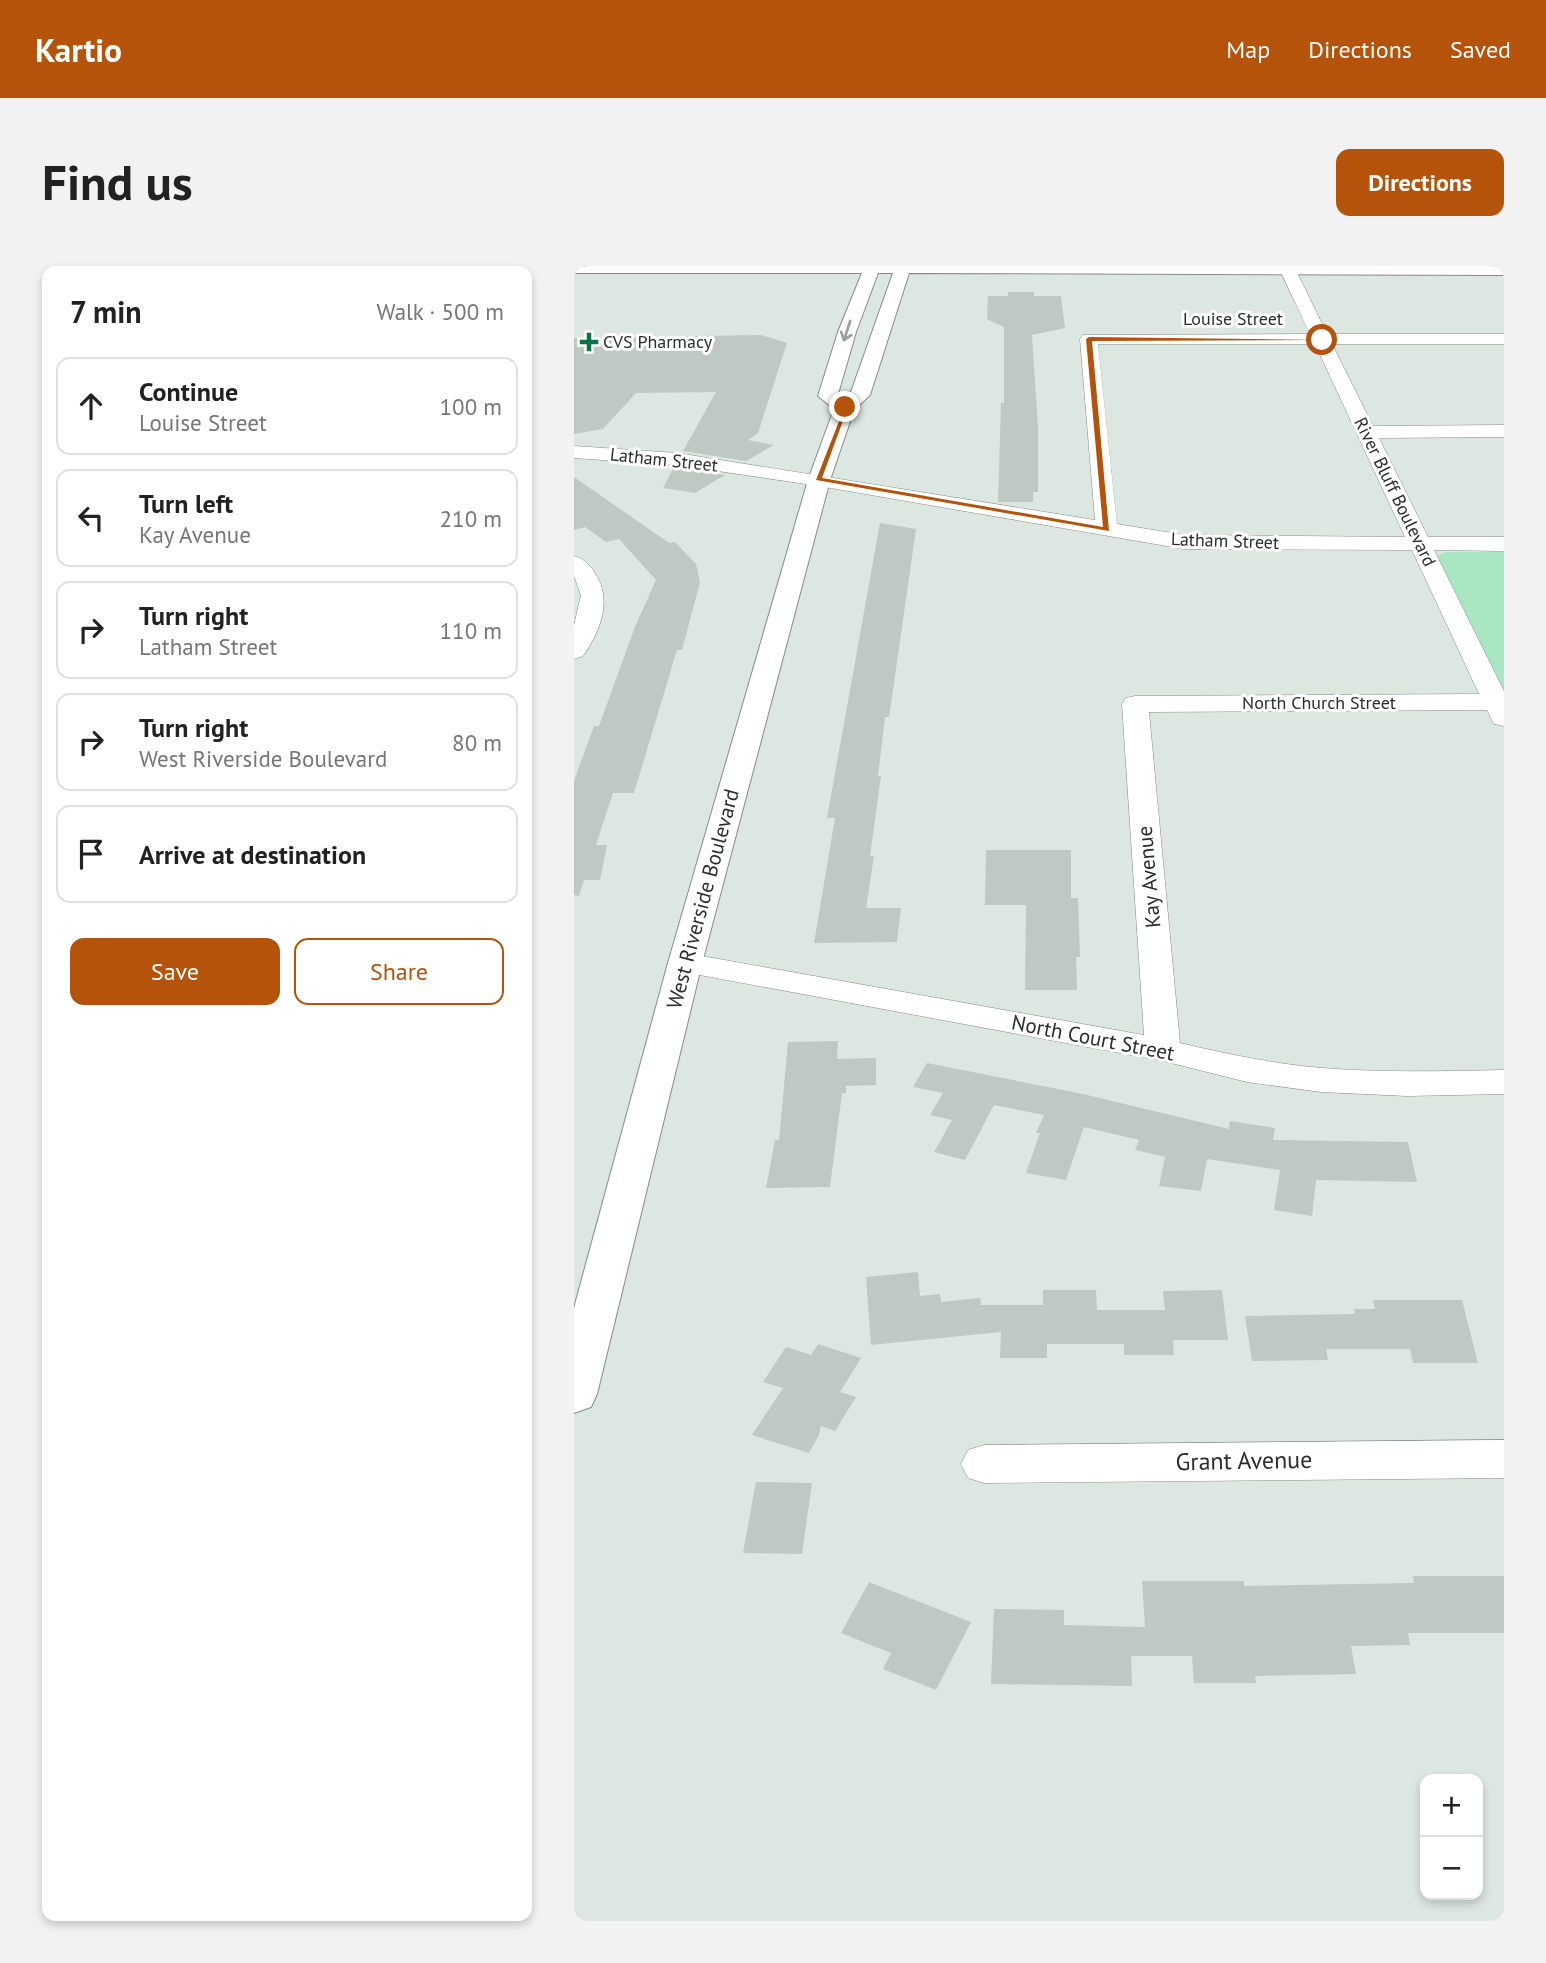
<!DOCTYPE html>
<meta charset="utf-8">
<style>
:root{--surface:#fff;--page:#f2f2f2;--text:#222;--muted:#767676;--line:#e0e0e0;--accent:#b45309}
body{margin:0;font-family:"PT Sans",sans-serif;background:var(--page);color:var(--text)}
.controls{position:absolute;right:21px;bottom:21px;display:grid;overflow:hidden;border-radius:14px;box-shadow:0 4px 10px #0003}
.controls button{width:63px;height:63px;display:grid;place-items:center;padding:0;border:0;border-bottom:2px solid var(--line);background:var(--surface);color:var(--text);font:35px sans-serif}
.stop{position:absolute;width:21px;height:21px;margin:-16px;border:5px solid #b45309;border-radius:50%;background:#fff}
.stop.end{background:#b45309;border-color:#fff;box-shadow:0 2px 7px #0008}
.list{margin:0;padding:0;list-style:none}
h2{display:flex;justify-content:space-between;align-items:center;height:91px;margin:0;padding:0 28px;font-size:30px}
h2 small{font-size:23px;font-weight:400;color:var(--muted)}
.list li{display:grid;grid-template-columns:46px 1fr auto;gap:21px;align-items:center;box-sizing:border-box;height:98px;margin:0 14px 14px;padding:0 14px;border:2px solid var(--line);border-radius:14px}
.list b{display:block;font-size:26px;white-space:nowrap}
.list p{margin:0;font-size:23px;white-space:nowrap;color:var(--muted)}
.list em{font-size:23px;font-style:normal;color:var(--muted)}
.actions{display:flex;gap:14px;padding:21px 28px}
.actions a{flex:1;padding:16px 0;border:2px solid var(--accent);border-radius:14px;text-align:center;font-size:24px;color:var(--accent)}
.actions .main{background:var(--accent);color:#fff}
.icon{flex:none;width:38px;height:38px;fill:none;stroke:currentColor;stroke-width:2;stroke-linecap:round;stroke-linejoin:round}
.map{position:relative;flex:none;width:930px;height:1655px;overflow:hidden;border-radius:14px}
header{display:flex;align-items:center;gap:42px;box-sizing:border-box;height:98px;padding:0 35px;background:var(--accent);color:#fff}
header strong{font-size:33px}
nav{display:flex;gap:38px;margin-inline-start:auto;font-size:24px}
.intro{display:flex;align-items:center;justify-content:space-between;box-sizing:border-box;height:168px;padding:0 42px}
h1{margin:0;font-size:49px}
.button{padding:18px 32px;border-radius:14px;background:var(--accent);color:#fff;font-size:24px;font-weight:700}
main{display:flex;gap:42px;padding:0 42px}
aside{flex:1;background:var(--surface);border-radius:14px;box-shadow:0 4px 10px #0003}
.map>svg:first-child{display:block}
.green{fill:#a9e7c3}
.building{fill:#bfc9c3}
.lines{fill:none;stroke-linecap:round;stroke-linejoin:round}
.street-casing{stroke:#838d87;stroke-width:1}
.primary-casing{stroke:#838d87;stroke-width:2}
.street{fill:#fff;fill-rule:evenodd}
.primary{fill:#fff;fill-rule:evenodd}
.oneway{stroke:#9fa0a0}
.route{fill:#b45309}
.poi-dot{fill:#0e7249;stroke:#fff;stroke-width:2.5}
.labels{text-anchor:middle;stroke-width:6;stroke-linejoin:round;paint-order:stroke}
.far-street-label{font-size:18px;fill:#292d2b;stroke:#fff}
.far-poi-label{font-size:18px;fill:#292d2b;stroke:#fff;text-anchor:start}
.street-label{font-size:21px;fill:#292d2b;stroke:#fff}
.near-street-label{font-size:24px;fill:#292d2b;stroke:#fff}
</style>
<header>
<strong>Kartio</strong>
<nav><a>Map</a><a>Directions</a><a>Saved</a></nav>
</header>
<div class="intro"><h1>Find us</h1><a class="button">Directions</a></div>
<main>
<aside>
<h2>7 min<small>Walk · 500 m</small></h2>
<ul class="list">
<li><svg class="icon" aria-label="ahead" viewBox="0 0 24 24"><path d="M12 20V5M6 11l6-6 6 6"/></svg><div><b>Continue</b><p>Louise Street</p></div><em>100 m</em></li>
<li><svg class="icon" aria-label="left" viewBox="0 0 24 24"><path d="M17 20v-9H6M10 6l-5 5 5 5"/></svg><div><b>Turn left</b><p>Kay Avenue</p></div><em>210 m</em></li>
<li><svg class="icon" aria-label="right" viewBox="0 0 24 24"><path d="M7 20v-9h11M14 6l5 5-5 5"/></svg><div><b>Turn right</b><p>Latham Street</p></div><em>110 m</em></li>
<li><svg class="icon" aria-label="right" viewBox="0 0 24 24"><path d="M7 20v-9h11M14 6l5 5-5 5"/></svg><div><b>Turn right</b><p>West Riverside Boulevard</p></div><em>80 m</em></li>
<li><svg class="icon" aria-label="arrive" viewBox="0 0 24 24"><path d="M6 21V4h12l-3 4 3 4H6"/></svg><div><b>Arrive at destination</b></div></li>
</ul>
<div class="actions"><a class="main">Save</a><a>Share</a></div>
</aside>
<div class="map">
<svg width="930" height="1655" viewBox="0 0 930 1655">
<rect width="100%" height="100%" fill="#dce7e1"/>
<path class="green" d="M871,286H930V429L863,290Z"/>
<path class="building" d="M434,26H460V30H487L491,62L458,69L464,162V226H459V236H424L427,137H430V61L413,53L414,30H434Z
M187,69L213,77L184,167L174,174L200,179L172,195L109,185L142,126L62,127L29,163L0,168V72Z
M100,201L103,202L151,209L121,227L89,222Z
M0,211L95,277L101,276L122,298L126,316L108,384H103L60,527H39L22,579H33L26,614H10L5,630L0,629V515L20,460H25L61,361L82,314L45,273L32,276L11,261L0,264Z
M306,257L342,263L317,438L315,451H311L304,510H307L296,590H300L292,642H327L323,676L240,677L261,552H253Z
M412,584H497V632H504L506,691H502L503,724H451L452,639H411Z
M264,775L263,793L302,792V819L272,820V827H268L256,921L192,922L201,874H205L214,776Z
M353,797L509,828L655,863L656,855L701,862L699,874L834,876L843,916L742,914L738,950L700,944L706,904L633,893L627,925L585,920L591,891L561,884L565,874L510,861L492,914L452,907L466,867H462L470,849L420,839L391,894L360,886L378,854L356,849L369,827L339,821Z
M344,1006L346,1030L366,1028L367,1036L406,1032L407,1039H469V1024H522L523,1044H591L589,1025L648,1024L654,1074H599L600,1089H550V1078H473V1092H426L427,1066L297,1079L292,1011Z
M799,1034H888L904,1097H839L836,1083H752L754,1094L678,1095L671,1050L781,1048L780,1043H801Z
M244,1078L287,1092L266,1126L282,1131L261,1165L247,1160L245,1169L235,1187L178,1169L209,1122L189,1116L212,1081L237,1089Z
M182,1216L238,1217L228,1288L169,1287Z
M839,1310H930V1367H834L836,1379L777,1380L782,1408L681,1410L682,1417H620L618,1390H557L558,1420L417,1418L420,1343L490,1344V1359L571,1361L568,1315H670V1320L840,1317Z
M295,1316L397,1356L362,1424L309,1403L317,1387L267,1367Z"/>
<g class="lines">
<g class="street-casing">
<path id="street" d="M704,0H720L753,68H930V78H758L799,160L930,159V171L805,172L854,271H930V285L860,284L930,425V460L920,458L913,444L575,446L606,777C653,788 700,798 748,802C809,807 869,805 930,804V828L833,830L747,826L673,816L589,795L99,704L94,697L99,690L111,687L570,769L548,438L552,432L561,430L905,428L838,284L610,283L245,220L103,199L0,192V180L103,187L521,254L506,73L509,69L736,68ZM524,78H741L831,271L610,269L543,258Z
M0,290C10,293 16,299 21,307C39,334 26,366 9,390L0,393V359L7,329L0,310Z
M930,1174V1212L410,1217L394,1212L387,1198L394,1184L410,1179Z"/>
</g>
<g class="primary-casing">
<path id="primary" d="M0,0H930V9L335,7L296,129L280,144L256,214L128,697L23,1128L17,1141L0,1147V1042L94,697L234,214L260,143L244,130L264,66L288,7H0ZM304,7H319L277,126L270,132L264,128L282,66Z"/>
</g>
<use href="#street" class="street"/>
<use href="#primary" class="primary"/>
</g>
<defs><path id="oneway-shaft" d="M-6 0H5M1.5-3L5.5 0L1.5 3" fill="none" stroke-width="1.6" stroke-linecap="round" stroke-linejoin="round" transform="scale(1.75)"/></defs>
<use class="oneway" href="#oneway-shaft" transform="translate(273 65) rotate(108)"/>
<path class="route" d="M515,71L750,74L518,75L535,265L242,214L271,140L274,141L248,212L529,261L512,73Z"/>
<path class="poi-dot" d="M11.5 65.5h7v7h7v7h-7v7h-7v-7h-7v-7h7z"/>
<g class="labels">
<g class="far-street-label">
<text x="659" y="59">Louise Street</text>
<text transform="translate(90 194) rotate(6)" y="6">Latham Street</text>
<text transform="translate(821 226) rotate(64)" y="6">River Bluff Boulevard</text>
<text transform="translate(651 275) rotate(2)" y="6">Latham Street</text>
<text x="745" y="443">North Church Street</text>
</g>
<g class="far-poi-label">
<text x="29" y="82">CVS Pharmacy</text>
</g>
<g class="street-label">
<text transform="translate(575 611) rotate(-95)" y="7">Kay Avenue</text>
<text transform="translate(129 633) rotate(-75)" y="7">West Riverside Boulevard</text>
<text transform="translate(519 772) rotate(11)" y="7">North Court Street</text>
</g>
<g class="near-street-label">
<text transform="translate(670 1195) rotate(-1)" y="8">Grant Avenue</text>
</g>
</g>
</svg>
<div class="controls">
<button>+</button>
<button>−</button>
</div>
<div class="stop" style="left:748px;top:74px"></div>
<div class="stop end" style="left:271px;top:141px"></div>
</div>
</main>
